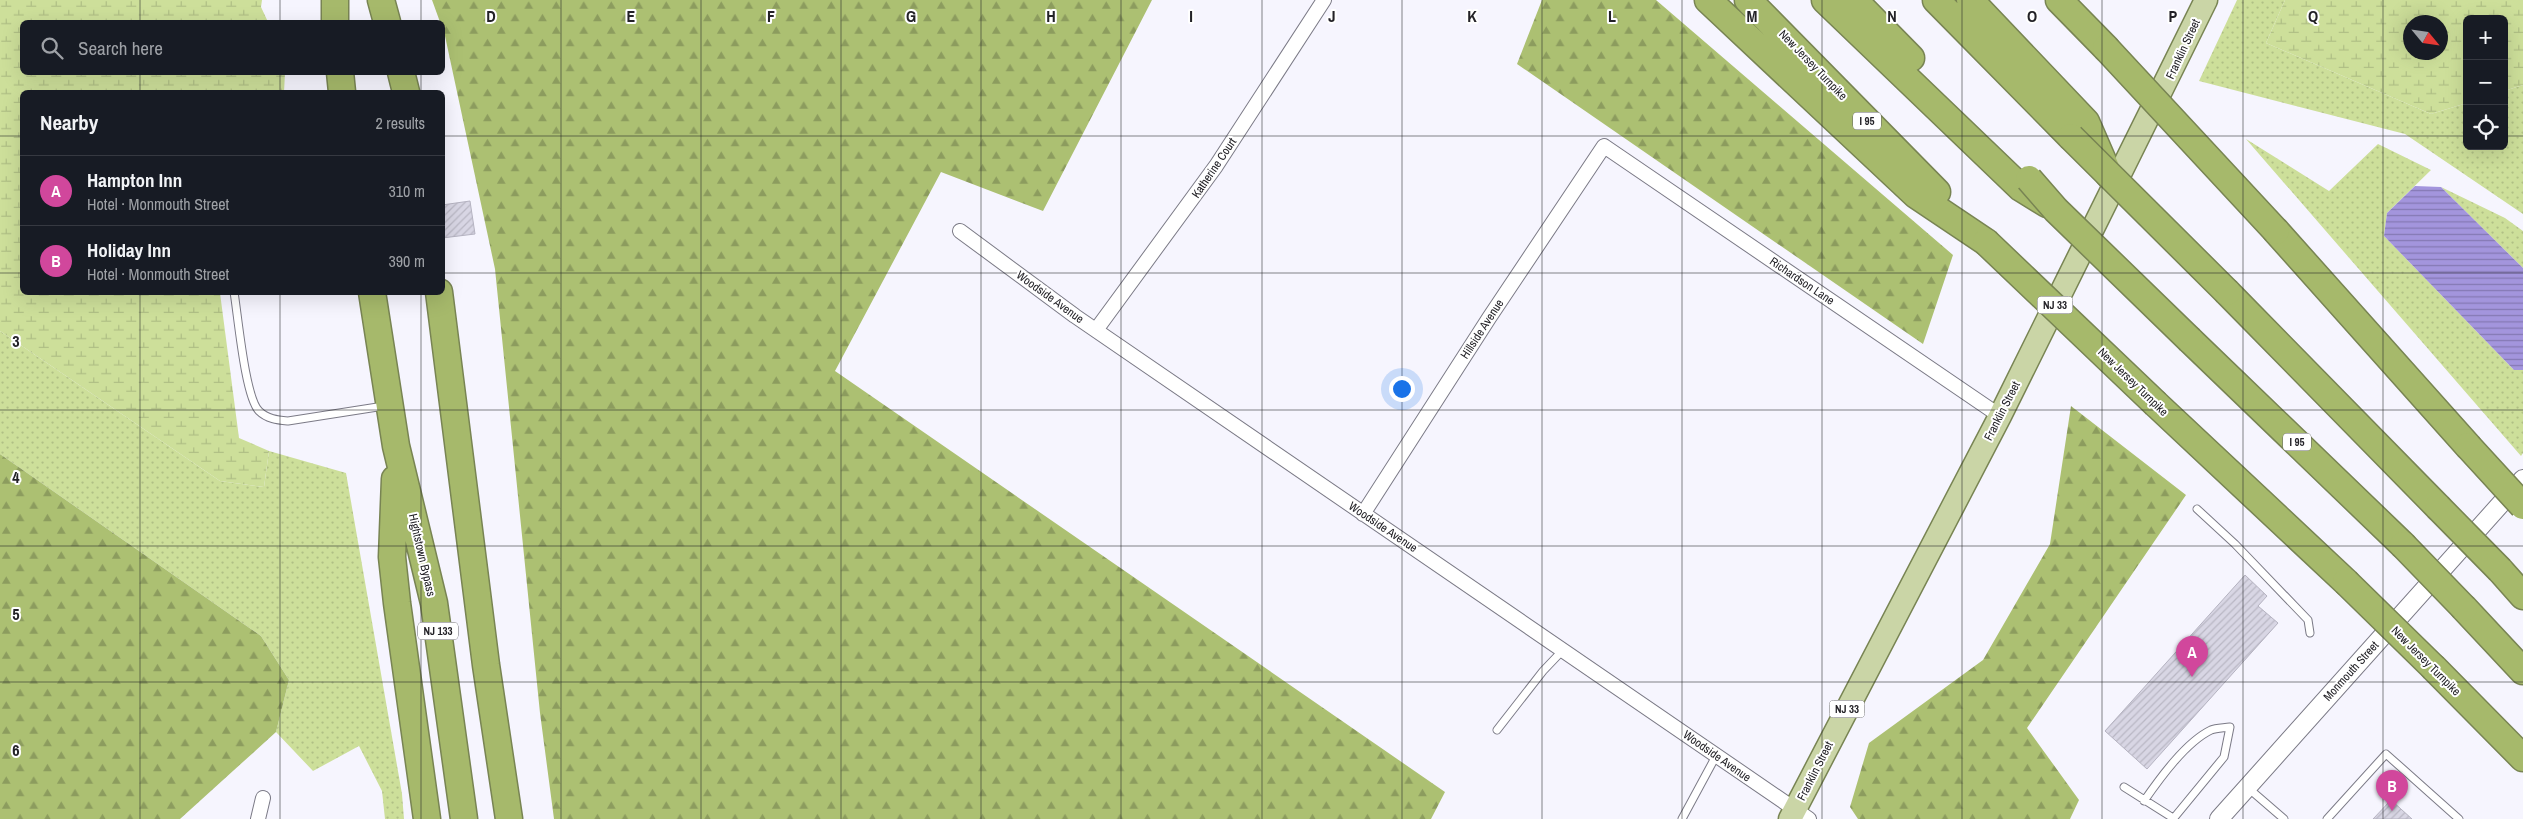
<!DOCTYPE html>
<meta charset="utf-8">
<style>
:root{--surface:#171b24;--page:#20242c;--text:#f1f3f6;--muted:#9ea1a6;--line:#363941;--accent:#0f766e}
body{margin:0;font-family:"Archivo Narrow",sans-serif;background:var(--page);color:var(--text)}
.controls{position:absolute;right:15px;top:15px;display:grid;overflow:hidden;border-radius:8px;box-shadow:0 5px 20px #0002}
.controls button{width:45px;height:45px;display:grid;place-items:center;padding:0;border:0;border-bottom:1px solid var(--line);background:var(--surface);color:var(--text);font:25px sans-serif}
.compass{position:absolute;left:2403px;top:15px;width:45px;height:45px;border-radius:50%;background:var(--surface);box-shadow:0 5px 20px #0002;rotate:119deg}
.you{position:absolute;left:1401px;top:388px;width:18px;height:18px;margin:-12px;border:4px solid #fff;border-radius:50%;background:#1a73e8;box-shadow:0 0 0 8px #1a73e833}
.badge{display:grid;place-items:center;width:32px;height:32px;border-radius:50%;background:var(--accent);color:#fff;font-size:16px;font-weight:700}
.pin{position:absolute;translate:-50% -41px;filter:drop-shadow(0 1px 2px #0008)}
.pin::after{content:'';position:absolute;top:26px;width:18px;height:15px;background:inherit;clip-path:polygon(0 0,100% 0,50% 100%)}
.list{margin:0;padding:0;list-style:none}
h2{display:flex;justify-content:space-between;align-items:center;height:65px;margin:0;padding:0 20px;font-size:21px}
h2 small{font-size:16px;font-weight:400;color:var(--muted)}
.list li{display:grid;grid-template-columns:32px 1fr auto;gap:15px;align-items:center;box-sizing:border-box;height:70px;padding:0 20px;border-top:1px solid var(--line)}
.list b{display:block;font-size:19px;white-space:nowrap}
.list p{margin:0;font-size:16px;white-space:nowrap;color:var(--muted)}
.list em{font-size:16px;font-style:normal;color:var(--muted)}
.icon{flex:none;width:28px;height:28px;fill:none;stroke:currentColor;stroke-width:2;stroke-linecap:round;stroke-linejoin:round}
.map{position:relative;flex:none;width:2523px;height:819px;overflow:hidden}
.search{position:absolute;background:var(--surface);box-shadow:0 5px 20px #0002;left:20px;top:20px;width:425px;height:55px;display:flex;align-items:center;gap:12px;box-sizing:border-box;padding:0 18px;border-radius:8px;color:var(--muted);font-size:19px}
.panel{position:absolute;background:var(--surface);box-shadow:0 5px 20px #0002;left:20px;top:90px;width:425px;height:205px;border-radius:8px}
.map>svg:first-child{display:block}
.grass{fill:url(#grass-dots)}
.forest{fill:url(#forest-firs)}
.wetland{fill:url(#wetland-marsh);fill-rule:evenodd}
.water{fill:url(#water-rules)}
.building{fill:url(#building-hatch);stroke:#b5b3c1}
.lines{fill:none;stroke-linecap:round;stroke-linejoin:round}
.service-casing{stroke:#7b7a86;stroke-width:9}
.minor-casing{stroke:#7b7a86;stroke-width:16}
.tertiary-casing{stroke:#7b7a86;stroke-width:20}
.primary-casing{stroke:#788453;stroke-width:25}
.motorway-casing{stroke:#788453;stroke-width:29}
.service{stroke:#fff;stroke-width:7}
.minor{stroke:#fff;stroke-width:14}
.tertiary{stroke:#fff;stroke-width:18}
.primary{stroke:#cad5a6;stroke-width:22}
.motorway{stroke:#a6b96b;stroke-width:26}
.motorway-bridge-casing{stroke:#788453;stroke-width:29;stroke-linecap:butt}
.motorway-bridge{stroke:#a6b96b;stroke-width:26}
.grid{fill:none;stroke:#232227;stroke-width:1;stroke-opacity:0.55}
.labels{text-anchor:middle;stroke-width:4;stroke-linejoin:round;paint-order:stroke}
.shield{fill:#fff;stroke:#656468;stroke-width:1}
.shield-label{font-size:11px;font-weight:bold;fill:#232227}
.street-label{font-size:12px;fill:#232227;stroke:#fff}
.grid-label{font-size:16px;text-anchor:middle;font-weight:bold;fill:#232227;stroke:#fff;stroke-width:4;stroke-linejoin:round;paint-order:stroke}
</style>
<div class="map">
<svg width="2523" height="819" viewBox="0 0 2523 819">
<defs>
<pattern id="grass-dots" width="8" height="8" patternUnits="userSpaceOnUse" patternTransform="scale(1.25)"><rect width="8" height="8" fill="#cddf9a"/><path d="M2 2h.1M6 6h.1" fill="none" stroke="#b0bf85" stroke-width="1.8" stroke-linecap="round"/></pattern>
<pattern id="forest-firs" width="22" height="20" patternUnits="userSpaceOnUse" patternTransform="scale(1.25)"><rect width="22" height="20" fill="#acc072"/><path d="M5 1l3.5 6h-7zM16 11l3.5 6h-7z" fill="#8c9c5e"/></pattern>
<pattern id="wetland-marsh" width="20" height="14" patternUnits="userSpaceOnUse" patternTransform="scale(1.25)"><rect width="20" height="14" fill="#cddf9a"/><path d="M1 5h8M5 5V1M11 12h8M15 12V8" fill="none" stroke="#b0bf85"/></pattern>
<pattern id="water-rules" width="6" height="5" patternUnits="userSpaceOnUse" patternTransform="scale(1.25)"><rect width="6" height="5" fill="#a395dd"/><path d="M0 2.5h6" fill="none" stroke="#8479b3"/></pattern>
<pattern id="building-hatch" width="6" height="6" patternUnits="userSpaceOnUse" patternTransform="scale(1.25)"><rect width="6" height="6" fill="#d8d6e4"/><path d="M-1 1l2-2M0 6l6-6M5 7l2-2" fill="none" stroke="#b9b7c4"/></pattern>
</defs>
<rect width="100%" height="100%" fill="#f6f5fe"/>
<path class="grass" d="M2237,0H2285L2266,43L2431,114L2467,103V146H2504V91L2523,85V214L2405,134L2199,81Z
M2246,139L2329,191L2378,144L2431,170L2387,213L2384,236L2513,369L2523,370V453L2521,456Z
M2441,187L2505,218L2523,231V268Z
M0,331L220,481L264,487L269,451L346,473L402,794L404,819H385L382,791L359,746L313,771L276,732L289,680L261,636L0,454Z"/>
<path class="forest" d="M432,0H1152L1043,211L941,172L835,371L1445,792L1431,819H554L540,713L495,269L442,22H440Z
M1542,0H1656L1953,255L1923,344L1517,64Z
M2071,406L2186,495L2027,728L2079,800L2070,819H1858L1850,807L1869,743L1983,660L2050,544Z
M0,454L261,636L289,680L276,732L180,819H0Z"/>
<path class="wetland" d="M0,0H262L261,7L268,22H22V72L285,73L284,92H22V292L220,293L239,438L269,451L264,487L220,481L0,331Z
M2285,0H2523V85L2504,91V19H2467V103L2431,114L2266,43ZM2440,22V52H2410V22Z"/>
<path class="water" d="M2415,186L2441,187L2523,268V370H2514L2384,236L2387,213Z"/>
<path class="building" d="M470,201L475,234L442,238V205Z
M2245,575L2267,596L2258,606L2278,623L2147,769L2105,731Z
M2391,800L2412,819H2373Z"/>
<g class="lines">
<g class="service-casing">
<path id="service" d="M234,292C238,316 245,397 259,411C267,419 278,420 288,421L384,406
M2197,509L2235,544L2308,620L2310,633
M1497,730L1543,671L1563,650
M2124,787L2173,818
M2247,787L2284,819
M2144,801C2160,778 2186,742 2211,730C2216,728 2224,728 2230,727L2224,757L2173,819
M1682,819L1716,756
M2327,819L2386,754L2459,819"/>
</g>
<g class="minor-casing">
<path id="minor" d="M960,231L1075,316L1809,819
M1096,330L1216,166L1324,0
M1363,514L1489,318L1604,146L2000,416
M258,819L263,798"/>
</g>
<g class="tertiary-casing">
<path id="tertiary" d="M2219,819L2523,479"/>
</g>
<g class="primary-casing">
<path id="primary" d="M1790,819L2000,416L2206,0"/>
</g>
<g class="motorway-casing">
<path id="motorway" d="M335,0V22
M381,0L387,22
M1708,0L1916,195L1986,242
M1748,0L1937,192
M1825,0L2021,188L2047,204
M1854,0L1911,58
M1936,0L2071,137
M1970,0L2086,122L2109,175
M2059,0L2106,48
M340,72L342,92
M401,72L406,92
M2276,231L2468,446
M372,292L396,446L434,603L464,819
M439,292L486,665L509,819
M2227,292L2438,507
M2190,340L2403,545
M2156,404L2346,582
M395,479L392,557L397,603L427,819
M2500,570L2523,596
M2464,608L2523,671
M2434,668L2523,758"/>
</g>
<use href="#service" class="service"/>
<use href="#minor" class="minor"/>
<use href="#tertiary" class="tertiary"/>
<use href="#primary" class="primary"/>
<use href="#motorway" class="motorway"/>
<g class="motorway-bridge-casing">
<path id="motorway-bridge" d="M2106,48L2276,231
M2071,137L2227,292
M2029,179L2056,210L2190,340
M1986,242L2156,404
M2468,446L2523,506
M2438,507L2500,570
M2403,545L2464,608
M2346,582L2434,668"/>
</g>
<use href="#motorway-bridge" class="motorway-bridge"/>
</g>
<path class="grid" d="M140,0V22M280,0V22M421,0V22M561,0V819M701,0V819M841,0V819M981,0V819M1121,0V819M1262,0V819M1402,0V819M1542,0V819M1682,0V819M1822,0V819M1962,0V819M2102,0V819M2243,0V819M2383,0V819M140,72V92M280,72V92M421,72V92M0,136H22M442,136H2467M2504,136H2523M0,273H22M442,273H2523M140,292V819M280,292V819M421,292V819M0,410H2523M0,546H2523M0,682H2523"/>
<g class="labels">
<g class="shield">
<rect x="1853" y="112.5" width="28" height="17" rx="4"/>
<rect x="2037.5" y="296.5" width="35" height="17" rx="4"/>
<rect x="2283" y="433.5" width="28" height="17" rx="4"/>
<rect x="418" y="622.5" width="40" height="17" rx="4"/>
<rect x="1829.5" y="700.5" width="35" height="17" rx="4"/>
</g>
<g class="shield-label">
<text x="1867" y="125">I 95</text>
<text x="2055" y="309">NJ 33</text>
<text x="2297" y="446">I 95</text>
<text x="438" y="635">NJ 133</text>
<text x="1847" y="713">NJ 33</text>
</g>
<g class="street-label">
<text transform="translate(2183 49) rotate(-65)" y="4">Franklin Street</text>
<text transform="translate(1813 65) rotate(46)" y="4">New Jersey Turnpike</text>
<text transform="translate(1214 168) rotate(-56)" y="4">Katherine Court</text>
<text transform="translate(1802 281) rotate(34)" y="4">Richardson Lane</text>
<text transform="translate(1050 297) rotate(36)" y="4">Woodside Avenue</text>
<text transform="translate(1482 329) rotate(-57)" y="4">Hillside Avenue</text>
<text transform="translate(2133 382) rotate(44)" y="4">New Jersey Turnpike</text>
<text transform="translate(2002 411) rotate(-63)" y="4">Franklin Street</text>
<text transform="translate(1383 527) rotate(34)" y="4">Woodside Avenue</text>
<text transform="translate(422 555) rotate(77)" y="4">Hightstown Bypass</text>
<text transform="translate(2426 661) rotate(45)" y="4">New Jersey Turnpike</text>
<text transform="translate(2351 671) rotate(-48)" y="4">Monmouth Street</text>
<text transform="translate(1717 756) rotate(35)" y="4">Woodside Avenue</text>
<text transform="translate(1815 771) rotate(-63)" y="4">Franklin Street</text>
</g>
</g>
<g class="grid-label">
<text x="491" y="22">D</text>
<text x="631" y="22">E</text>
<text x="771" y="22">F</text>
<text x="911" y="22">G</text>
<text x="1051" y="22">H</text>
<text x="1191" y="22">I</text>
<text x="1332" y="22">J</text>
<text x="1472" y="22">K</text>
<text x="1612" y="22">L</text>
<text x="1752" y="22">M</text>
<text x="1892" y="22">N</text>
<text x="2032" y="22">O</text>
<text x="2173" y="22">P</text>
<text x="2313" y="22">Q</text>
<text x="16" y="347">3</text>
<text x="16" y="483">4</text>
<text x="16" y="620">5</text>
<text x="16" y="756">6</text>
</g>
</svg>
<div class="controls">
<button>+</button>
<button>−</button>
<button><svg class="icon" aria-label="locate" viewBox="0 0 24 24"><circle cx="12" cy="12" r="6"/><path d="M12 2v4M12 18v4M2 12h4M18 12h4"/></svg></button>
</div>
<svg class="compass" viewBox="-18 -18 36 36"><path d="M0-13l5 13h-10z" fill="#e53935"/><path d="M0 13l5-13h-10z" fill="#9ea1a6"/></svg>
<div class="you"></div>
<div class="pin badge" style="left:2192px;top:677px;background:#d1479c">A</div>
<div class="pin badge" style="left:2392px;top:811px;background:#d1479c">B</div>
<div class="search"><svg class="icon" aria-label="search" viewBox="0 0 24 24"><circle cx="10" cy="10" r="6"/><path d="M15 15l6 6"/></svg>Search here</div>
<section class="panel">
<h2>Nearby<small>2 results</small></h2>
<ul class="list">
<li><span class="badge" style="background:#d1479c">A</span><div><b>Hampton Inn</b><p>Hotel · Monmouth Street</p></div><em>310 m</em></li>
<li><span class="badge" style="background:#d1479c">B</span><div><b>Holiday Inn</b><p>Hotel · Monmouth Street</p></div><em>390 m</em></li>
</ul>
</section>
</div>
